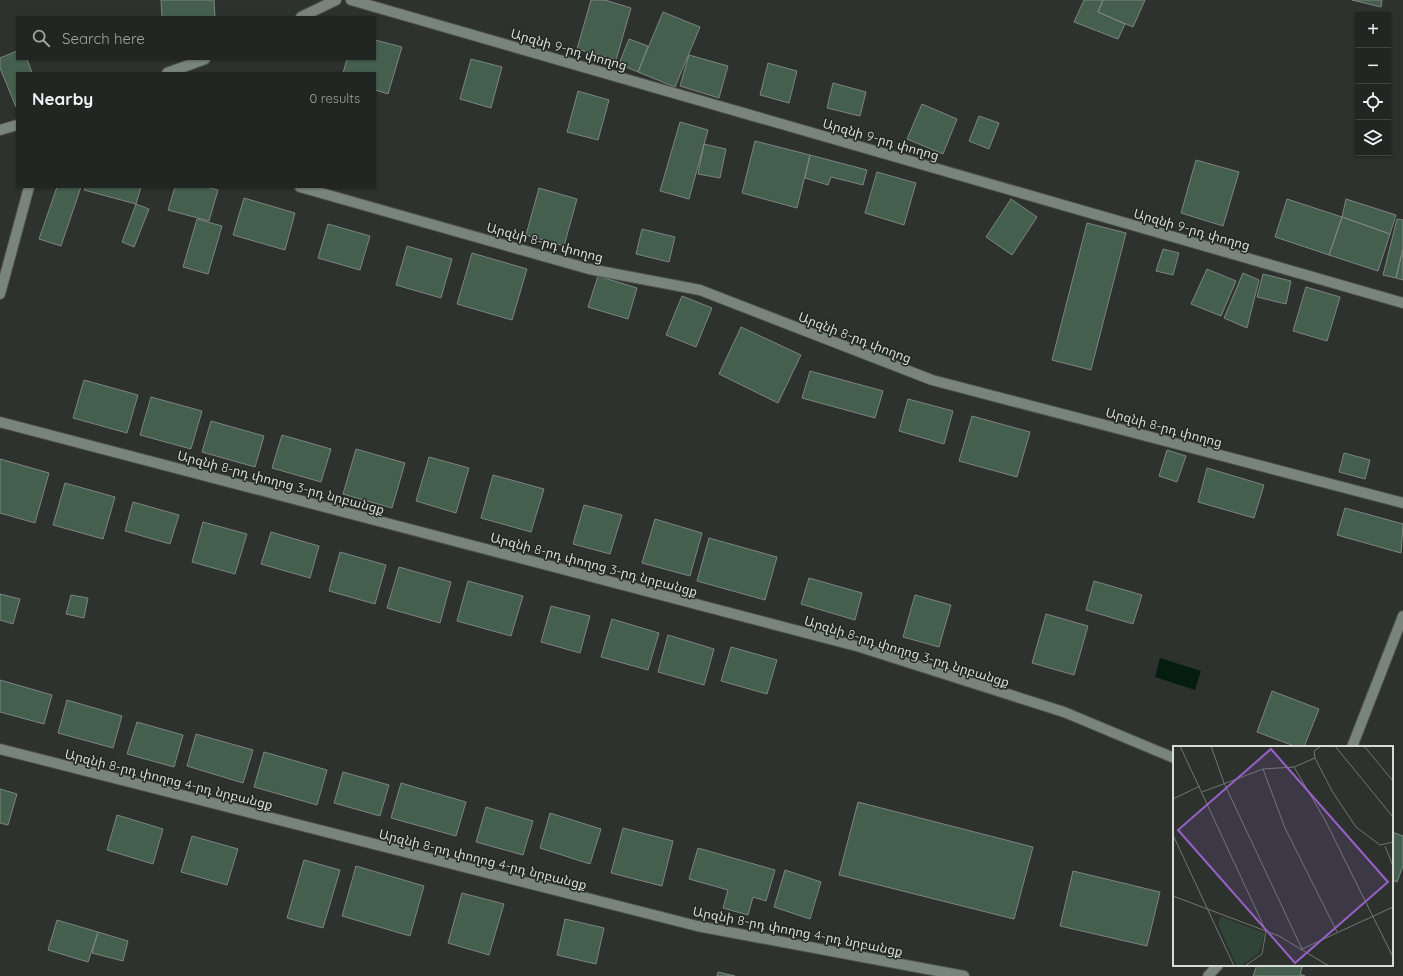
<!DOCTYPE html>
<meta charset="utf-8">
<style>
:root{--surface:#222622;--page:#2e322f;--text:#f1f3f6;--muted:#a2a5a5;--line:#3f4340}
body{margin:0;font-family:Quicksand,"Noto Sans Armenian",sans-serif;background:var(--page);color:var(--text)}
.controls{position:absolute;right:12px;top:12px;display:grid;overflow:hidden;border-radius:0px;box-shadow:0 1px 3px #0004}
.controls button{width:36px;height:36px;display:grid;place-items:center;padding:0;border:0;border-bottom:1px solid var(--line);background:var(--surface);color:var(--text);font:20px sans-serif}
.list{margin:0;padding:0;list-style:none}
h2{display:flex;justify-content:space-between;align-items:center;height:52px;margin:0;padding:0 16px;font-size:17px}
h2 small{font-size:13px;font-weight:400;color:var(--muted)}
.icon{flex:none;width:22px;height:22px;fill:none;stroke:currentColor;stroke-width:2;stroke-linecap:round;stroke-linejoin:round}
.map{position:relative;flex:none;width:1403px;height:976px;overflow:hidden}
.search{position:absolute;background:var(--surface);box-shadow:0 1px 3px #0004;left:16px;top:16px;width:360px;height:44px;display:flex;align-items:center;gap:10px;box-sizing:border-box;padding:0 14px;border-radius:0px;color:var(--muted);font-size:15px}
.panel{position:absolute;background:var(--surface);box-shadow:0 1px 3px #0004;left:16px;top:72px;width:360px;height:116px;border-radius:0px}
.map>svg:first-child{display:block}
.water{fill:#041d0e}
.building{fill:#445f4d;stroke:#7e8480}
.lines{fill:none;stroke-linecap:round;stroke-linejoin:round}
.minor-casing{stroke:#4c514d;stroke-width:12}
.minor{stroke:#78847c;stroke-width:10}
.labels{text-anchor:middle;stroke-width:3;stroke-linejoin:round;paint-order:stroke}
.street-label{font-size:13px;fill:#d8dcd9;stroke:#232824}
.inset-road{fill:none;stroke:#717672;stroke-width:1}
.view{fill:#9761c7;fill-opacity:0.15;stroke:#9761c7;stroke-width:2}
.inset-edge{fill:none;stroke:#d8dcd9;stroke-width:2}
</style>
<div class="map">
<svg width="1403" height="976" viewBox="0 0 1403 976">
<rect width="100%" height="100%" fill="#2d322e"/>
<path class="water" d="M1160,658L1201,671L1195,690L1155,677Z"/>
<path class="building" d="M161,0H214L215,17H162Z
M591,0H605L631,8L616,60L577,49Z
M1084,0H1103L1098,12L1125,24L1118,39L1074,22Z
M1103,0H1145L1133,27L1098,12Z
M1352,0H1382L1381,7Z
M663,12L700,27L675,87L638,72Z
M629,39L648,46L638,72L619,64Z
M375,40L402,47L388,94L375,90V73H343L347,59H375Z
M17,51V59H27L32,73H17L16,107L0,68V58Z
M689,55L728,66L719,98L680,86Z
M471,59L502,67L491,108L460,99Z
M768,63L797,71L789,103L760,95Z
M833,83L866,92L860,116L827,108Z
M578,91L609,100L598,140L567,132Z
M922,104L957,119L943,154L907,139Z
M979,116L999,123L989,149L969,141Z
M680,122L708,130L689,199L660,191Z
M755,141L810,155L797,208L742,193Z
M704,144L726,149L720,178L698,174Z
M810,155L867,170L863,185L831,177L828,185L805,178Z
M1196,160L1239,172L1223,226L1181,213Z
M877,172L916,183L904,225L865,213Z
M57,187H81L61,246L39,239Z
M85,187H141L136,204L84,190Z
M175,187H207L218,190L209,221L168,210Z
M539,188L577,199L564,246L526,235Z
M244,198L295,213L285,250L233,235Z
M1011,199L1037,217L1012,255L986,237Z
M1287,199L1342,217L1329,255L1275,237Z
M1346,199L1396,215L1390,234L1342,217Z
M136,204L149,209L134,247L122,242Z
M1342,217L1390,234L1378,271L1329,255Z
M197,219L222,226L208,274L183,267Z
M1397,219L1403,220V248L1396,278L1383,275Z
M1087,223L1126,233L1091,370L1052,360Z
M328,224L370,236L360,270L318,258Z
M642,229L675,237L669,262L636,254Z
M407,246L452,259L441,298L396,285Z
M1163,249L1179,253L1173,275L1156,271Z
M1403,249V280L1396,278Z
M472,253L527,269L512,320L457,304Z
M1207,269L1236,281L1221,316L1191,304Z
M1243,273L1259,280L1247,328L1224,318Z
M1263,274L1291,281L1286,304L1257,297Z
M598,276L637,288L628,319L588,307Z
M1306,287L1340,297L1327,341L1293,331Z
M682,296L712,308L696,347L666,335Z
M741,327L801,355L778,403L719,374Z
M810,371L883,391L875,418L802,398Z
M84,380L138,395L127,433L73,418Z
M151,397L202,411L191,449L140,435Z
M908,399L953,411L944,444L899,431Z
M972,416L1030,432L1017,477L959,461Z
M211,421L264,436L255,467L202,452Z
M282,435L331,449L321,482L272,468Z
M356,449L405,463L392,508L343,494Z
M1167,450L1186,456L1177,482L1159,476Z
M1344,453L1370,460L1365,479L1339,472Z
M429,457L469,468L456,513L416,501Z
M0,459L49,473L35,523L0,513Z
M1207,468L1264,485L1254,518L1198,502Z
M493,475L544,489L531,532L481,518Z
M65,483L115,497L103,539L53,525Z
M133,502L179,515L170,544L125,531Z
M584,505L622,515L610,554L573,544Z
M1345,508L1403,524L1401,553L1337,535Z
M655,519L702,533L690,576L642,563Z
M203,522L247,534L235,574L192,562Z
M271,532L319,546L310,578L261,564Z
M709,538L777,557L765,600L697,581Z
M340,552L386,565L375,604L329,591Z
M399,567L451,582L440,623L387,608Z
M809,578L862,593L855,620L801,604Z
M468,581L523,596L511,636L457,621Z
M1094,581L1142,595L1133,624L1086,610Z
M0,594L20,599L13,624L0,620Z
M71,595L88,598L84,618L66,614Z
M915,595L951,605L939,647L903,637Z
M551,606L590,616L580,653L541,642Z
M1046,614L1088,626L1074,675L1032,663Z
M612,619L659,633L648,670L601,657Z
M668,635L714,649L704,685L658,672Z
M731,647L777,660L767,694L721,681Z
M0,680L52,695L44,724L0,712Z
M1272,691L1319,709L1304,747H1297L1257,732Z
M67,700L122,716L113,748L58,733Z
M137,722L183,735L174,767L127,754Z
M196,734L253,750L243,783L187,766Z
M264,752L327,770L317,805L254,787Z
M343,772L389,785L380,816L334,803Z
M401,783L466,802L456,836L391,818Z
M0,789L17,794L8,825L0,823Z
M858,802L1033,847L1014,919L839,875Z
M486,807L533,821L523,855L476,842Z
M550,813L601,829L590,864L540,848Z
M117,815L163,829L153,864L107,850Z
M623,828L673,841L662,886L611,873Z
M1392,832L1403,836V866L1397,882L1392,880Z
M192,836L238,849L227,885L181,872Z
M698,848L775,870L766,901L753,897L748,915L723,908L728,890L689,879Z
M304,860L340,870L323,928L287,918Z
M356,866L424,886L410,936L342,916Z
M785,870L821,882L810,919L774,907Z
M1073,871L1160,892L1147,946L1060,926Z
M462,893L504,904L489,955L448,943Z
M565,919L604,928L596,964L557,955Z
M57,920L98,932L88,962L48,950Z
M98,932L128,941L123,961L92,953Z
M1257,965H1303L1300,974L1305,976H1253Z
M718,972L735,976H717Z"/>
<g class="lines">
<g class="minor-casing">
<path id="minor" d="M351,0L1403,303
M301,17L336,0
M167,73L205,59
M0,130L17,125
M300,187L589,269L700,290L932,380L1403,503
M0,294L29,187
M0,422L860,647L1064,712L1174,758
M1352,747L1403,616
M0,749L697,926L964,976
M1208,976L1218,965"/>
</g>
<use href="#minor" class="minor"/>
</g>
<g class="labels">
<g class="street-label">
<text transform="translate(569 49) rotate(16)" y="5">Արզնի 9-րդ փողոց</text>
<text transform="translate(881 139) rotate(16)" y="5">Արզնի 9-րդ փողոց</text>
<text transform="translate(1192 229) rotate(16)" y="5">Արզնի 9-րդ փողոց</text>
<text transform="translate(545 242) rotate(15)" y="5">Արզնի 8-րդ փողոց</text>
<text transform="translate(855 337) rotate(21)" y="5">Արզնի 8-րդ փողոց</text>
<text transform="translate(1164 427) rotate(15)" y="5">Արզնի 8-րդ փողոց</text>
<text transform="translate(281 482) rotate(15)" y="5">Արզնի 8-րդ փողոց 3-րդ նրբանցք</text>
<text transform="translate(594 564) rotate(15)" y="5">Արզնի 8-րդ փողոց 3-րդ նրբանցք</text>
<text transform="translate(907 651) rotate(17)" y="5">Արզնի 8-րդ փողոց 3-րդ նրբանցք</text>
<text transform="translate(169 779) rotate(14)" y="5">Արզնի 8-րդ փողոց 4-րդ նրբանցք</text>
<text transform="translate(483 859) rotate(14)" y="5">Արզնի 8-րդ փողոց 4-րդ նրբանցք</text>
<text transform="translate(798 931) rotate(11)" y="5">Արզնի 8-րդ փողոց 4-րդ նրբանցք</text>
</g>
</g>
<g transform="translate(1173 746)">
<rect width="220" height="220" fill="#2d322e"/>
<path d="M48,171L92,187L86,207L68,220H64L45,178Z" fill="#304437"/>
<path class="inset-road" d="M7,0L93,185L89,208L72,220M38,0L51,37L129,203L220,161M148,0L141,5L142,12L159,45L183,81L207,99L220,96M162,0L220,71M191,0L220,35M121,21L152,74L220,211M90,23L112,82L164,186M29,46L90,23L121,21L142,12M0,53L27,40M0,89L61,220M212,100L220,120M0,150L106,190L156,220"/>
<path class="view" d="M98,3L215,136L122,217L5,84Z"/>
<rect width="220" height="220" class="inset-edge"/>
</g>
</svg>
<div class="controls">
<button>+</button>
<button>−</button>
<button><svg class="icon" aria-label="locate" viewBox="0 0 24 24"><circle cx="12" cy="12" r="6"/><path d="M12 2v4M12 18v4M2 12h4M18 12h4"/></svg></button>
<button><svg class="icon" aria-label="layers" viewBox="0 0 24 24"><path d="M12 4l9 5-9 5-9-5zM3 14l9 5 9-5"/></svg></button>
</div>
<div class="search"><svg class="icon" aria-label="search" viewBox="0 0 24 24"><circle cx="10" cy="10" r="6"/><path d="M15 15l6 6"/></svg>Search here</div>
<section class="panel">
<h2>Nearby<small>0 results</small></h2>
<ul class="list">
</ul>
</section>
</div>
